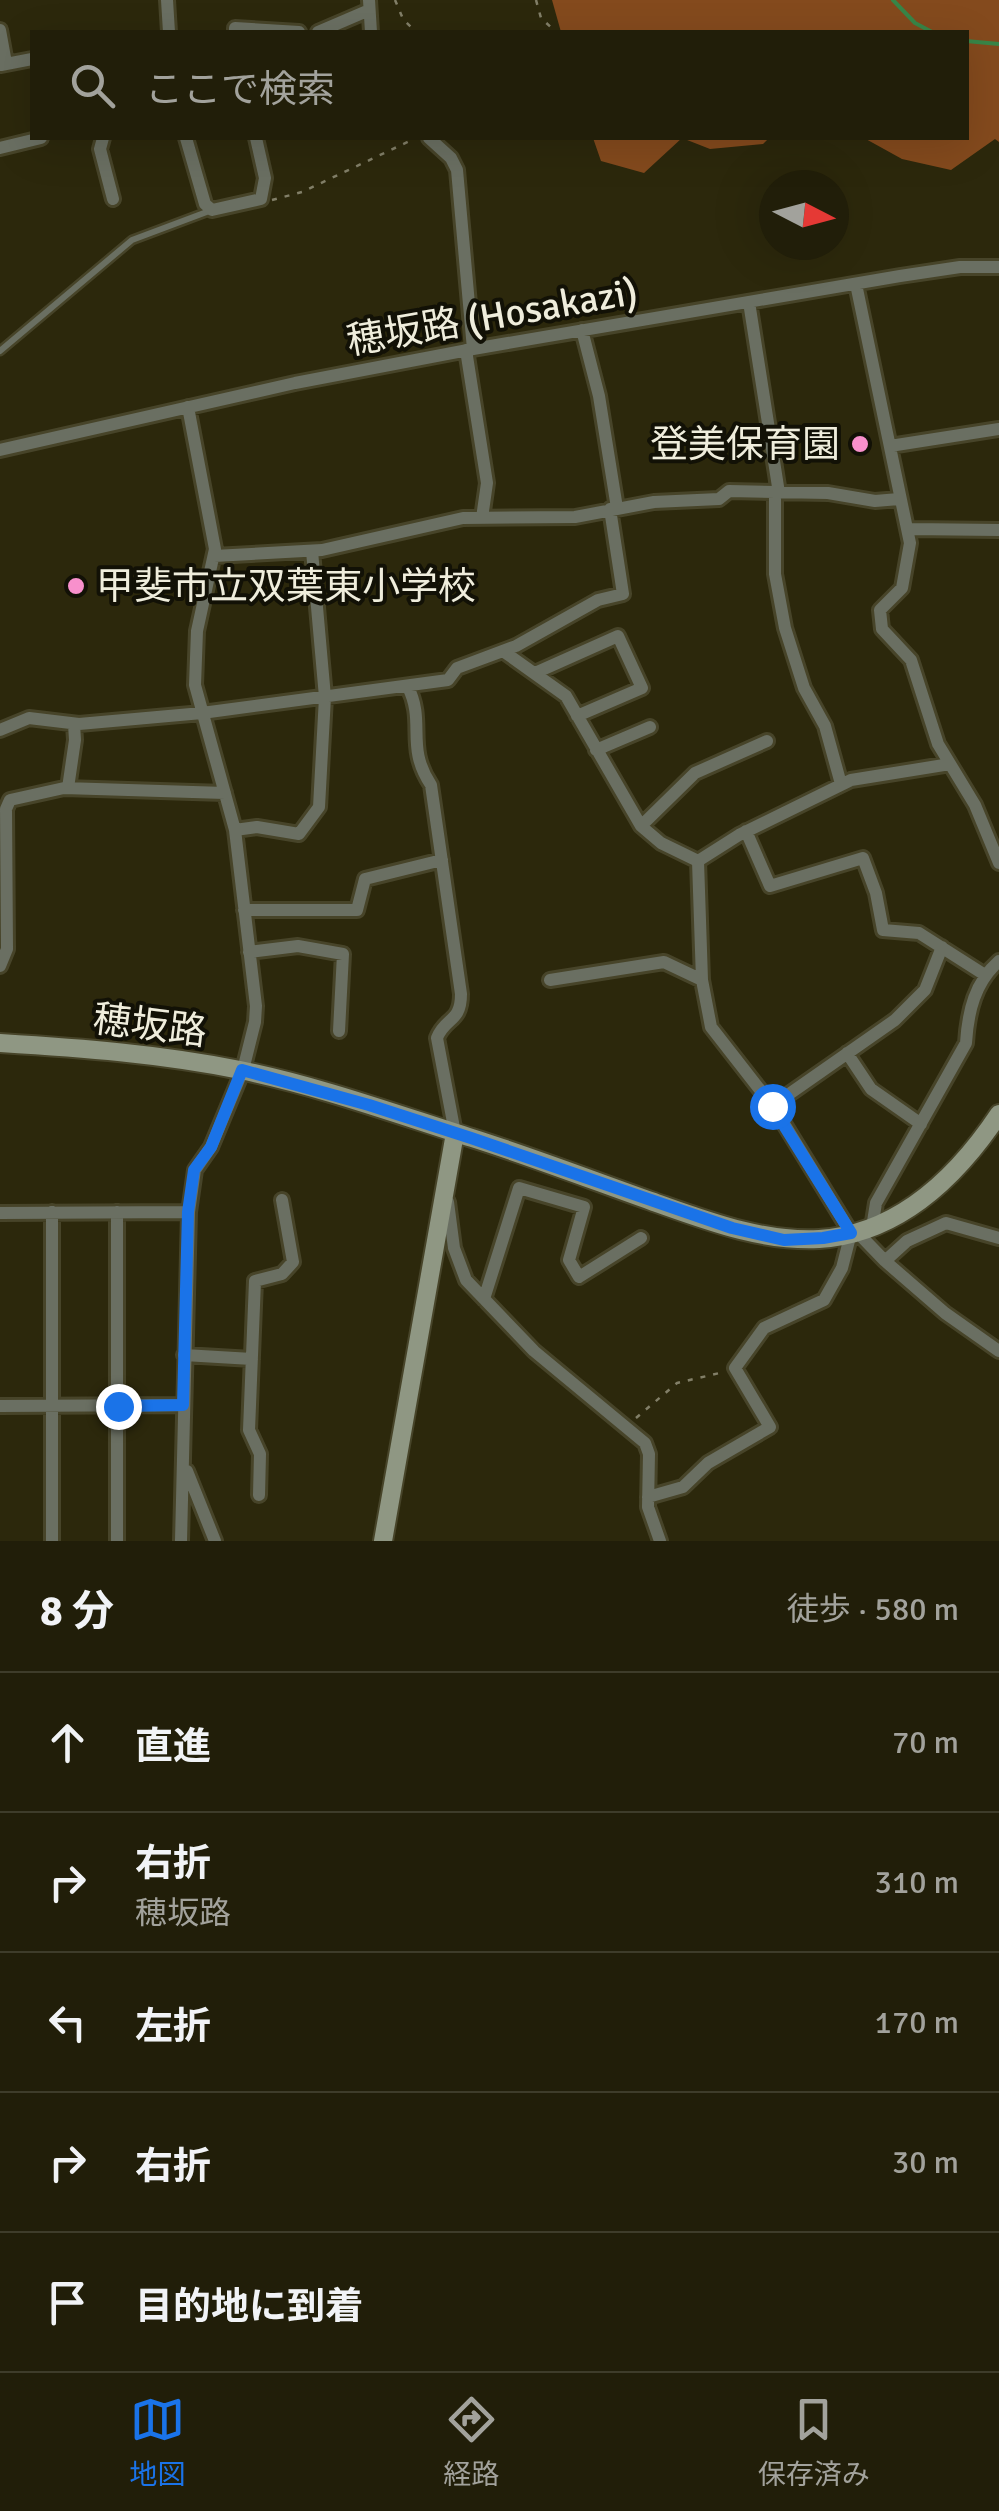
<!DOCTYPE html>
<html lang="ja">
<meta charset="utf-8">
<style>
:root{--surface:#211e09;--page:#2d2b17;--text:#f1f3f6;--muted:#a2a29c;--line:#3e3c2a;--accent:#1a73e8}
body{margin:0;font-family:Signika,"Noto Sans JP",sans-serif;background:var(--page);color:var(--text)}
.compass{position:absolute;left:759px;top:170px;width:90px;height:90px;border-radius:50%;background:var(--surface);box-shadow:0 10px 40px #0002;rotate:96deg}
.stop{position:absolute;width:30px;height:30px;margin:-22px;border:8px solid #1a73e8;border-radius:50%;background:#fff}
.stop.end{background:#1a73e8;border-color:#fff;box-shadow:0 2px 10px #0008}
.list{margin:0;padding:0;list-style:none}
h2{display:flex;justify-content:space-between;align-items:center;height:130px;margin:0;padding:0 40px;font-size:42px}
h2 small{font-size:32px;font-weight:400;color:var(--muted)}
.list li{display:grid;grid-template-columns:65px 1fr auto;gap:30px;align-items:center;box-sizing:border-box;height:140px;padding:0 40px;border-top:2px solid var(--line)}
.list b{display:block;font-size:38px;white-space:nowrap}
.list p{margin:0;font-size:32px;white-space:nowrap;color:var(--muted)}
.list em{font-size:32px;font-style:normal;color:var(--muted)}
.icon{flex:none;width:55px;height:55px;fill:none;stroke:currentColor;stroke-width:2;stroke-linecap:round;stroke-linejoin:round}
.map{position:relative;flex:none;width:999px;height:1541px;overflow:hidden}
.search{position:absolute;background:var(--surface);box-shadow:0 10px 40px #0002;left:30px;right:30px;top:30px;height:110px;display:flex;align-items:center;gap:25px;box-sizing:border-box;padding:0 35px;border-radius:0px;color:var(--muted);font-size:38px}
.sheet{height:830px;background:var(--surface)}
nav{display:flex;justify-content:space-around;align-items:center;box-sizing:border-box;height:140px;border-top:2px solid var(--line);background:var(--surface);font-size:28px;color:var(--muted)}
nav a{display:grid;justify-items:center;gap:5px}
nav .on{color:var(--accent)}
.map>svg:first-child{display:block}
.forest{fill:#844a1d}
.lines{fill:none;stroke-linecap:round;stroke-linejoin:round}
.stream{stroke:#388547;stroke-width:4}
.lane-casing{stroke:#474429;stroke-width:11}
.street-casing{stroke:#474429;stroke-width:18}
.secondary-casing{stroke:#474429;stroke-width:22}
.path{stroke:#827f68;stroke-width:2.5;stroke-dasharray:5 8;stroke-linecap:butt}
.lane{stroke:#6a6f62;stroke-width:6}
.street{stroke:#6a6f62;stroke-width:12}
.secondary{stroke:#8f9783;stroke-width:18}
.route{stroke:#1a73e8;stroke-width:12}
.poi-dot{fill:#f890cc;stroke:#121106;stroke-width:4}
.labels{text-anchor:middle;stroke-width:8;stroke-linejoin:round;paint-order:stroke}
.street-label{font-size:38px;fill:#efeddc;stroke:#121106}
.poi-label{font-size:38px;fill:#efeddc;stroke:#121106;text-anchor:end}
</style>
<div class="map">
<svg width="999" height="1541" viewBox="0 0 999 1541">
<rect width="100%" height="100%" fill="#2c280c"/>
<path class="forest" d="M552,0H999V142L995,139L951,170L902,159L864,138H966V32H561Z
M593,138H769L763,144L710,149L682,138L644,173L601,161Z"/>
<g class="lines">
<path class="stream" d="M893,0L915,23L932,32
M966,41L999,44"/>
<g class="lane-casing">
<path id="lane" d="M0,351L132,240L212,210"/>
</g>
<g class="street-casing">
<path id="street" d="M167,0L169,32
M369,0L371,32
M0,30L6,63
M235,32V28L299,32
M318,32L367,11
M1,65L32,59
M103,138L100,149L113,199
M186,138L205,204L212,210L261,199L265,178L256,138
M429,138L451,158L457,170L473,349
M0,148L41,138
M856,284L910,543L902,588L880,610L882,629L911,660L938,744L975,805L999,863
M749,302L779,493
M582,330L599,396L617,508
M466,350L487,483L482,518
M890,446L999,429
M0,450L295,383L473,349L900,276L960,267H999
M775,493V574L785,628L804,688L825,726L841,784
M909,529L999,530
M214,556L322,550L463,518L575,517L654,502L719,499L729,491L828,493L875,501L899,499
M503,651L566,696L641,826L661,843L698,861L702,980L711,1027L775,1109L851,1233L842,1268L824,1300L764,1328L735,1368L770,1427L708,1463L683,1487L648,1497
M535,673L618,636L642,688L577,716
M408,687C426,723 405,746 431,785L461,994C461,1023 445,1017 437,1038L455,1133
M0,730L29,718L79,724L202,713L448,680L457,668L516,646L598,600L623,594L610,509
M596,750L650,727
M68,788L75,740L74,724
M641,826L695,773L767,741
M235,830L257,827L299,834L319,807L325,697L312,551
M746,831L770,886L863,858L876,893L883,930L919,933L985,975
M698,861L739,835L851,780L950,764
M244,910H357L365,879L442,860
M249,952L298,946L343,954L339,1031
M0,966L7,949L6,809L10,800L64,788L225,793
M550,980L664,962L702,980
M847,1053L871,1089L921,1124
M772,1106L895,1020L925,990L942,947
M448,1202L454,1248L466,1280L534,1351L645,1443L649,1454L648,1507L660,1541
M0,1213L189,1212
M872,1228L876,1203L966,1043C968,1011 975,982 999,961
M857,1232L885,1261L907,1241L946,1223L999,1238
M885,1261L945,1313L999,1351
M484,1299L519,1188L584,1207L569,1260L579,1277L641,1238
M184,1355L252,1359
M0,1406L183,1405
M187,1471L215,1541
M259,1495L260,1454L249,1430L255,1281L282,1274L293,1262L282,1200
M52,1541V1212
M117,1541V1212
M181,1541L189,1212L195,1170L211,1147L243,1070L255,1022L256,1006L235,830L195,685L197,631L215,549L188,407"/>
</g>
<g class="secondary-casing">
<path id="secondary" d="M0,1043C81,1048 161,1054 240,1070C319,1086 396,1114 472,1138C532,1157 592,1180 651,1201C705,1220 761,1242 819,1239C898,1234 957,1177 999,1114
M383,1541L455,1133"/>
</g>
<path class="path" d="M395,0L403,19L416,32
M536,0L541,18L556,32
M272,200L302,192L416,138
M636,1418L677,1383L724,1372"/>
<use href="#lane" class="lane"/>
<use href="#street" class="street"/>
<use href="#secondary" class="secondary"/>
</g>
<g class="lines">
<path class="route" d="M118,1406L183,1405L188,1212L194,1170L211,1147L242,1070L369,1105L471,1138L732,1228L784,1240L823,1238L851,1233L772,1106"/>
</g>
<g class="poi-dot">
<circle cx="860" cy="444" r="10"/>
<circle cx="76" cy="586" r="10"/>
</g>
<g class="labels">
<g class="street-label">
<text transform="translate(492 316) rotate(-10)" y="13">穂坂路 (Hosakazi)</text>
<text transform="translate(150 1025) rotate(7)" y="13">穂坂路</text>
</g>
<g class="poi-label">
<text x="840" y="457">登美保育園</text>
<text x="96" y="599" text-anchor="start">甲斐市立双葉東小学校</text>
</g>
</g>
</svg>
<svg class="compass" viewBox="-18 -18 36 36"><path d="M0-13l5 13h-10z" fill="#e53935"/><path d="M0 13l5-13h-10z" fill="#a2a29c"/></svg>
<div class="stop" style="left:772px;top:1106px"></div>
<div class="stop end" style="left:118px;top:1406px"></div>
<div class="search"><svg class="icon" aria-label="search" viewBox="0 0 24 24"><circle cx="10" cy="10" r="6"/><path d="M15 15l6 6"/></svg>ここで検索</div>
</div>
<section class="sheet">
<h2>8 分<small>徒歩 · 580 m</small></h2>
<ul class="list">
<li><svg class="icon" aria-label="ahead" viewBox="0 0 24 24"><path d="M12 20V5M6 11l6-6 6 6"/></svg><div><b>直進</b></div><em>70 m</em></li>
<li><svg class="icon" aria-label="right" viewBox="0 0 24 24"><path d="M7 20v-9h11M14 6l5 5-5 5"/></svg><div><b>右折</b><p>穂坂路</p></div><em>310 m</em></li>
<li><svg class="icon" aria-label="left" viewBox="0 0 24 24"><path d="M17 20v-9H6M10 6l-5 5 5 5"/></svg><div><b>左折</b></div><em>170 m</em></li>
<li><svg class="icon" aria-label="right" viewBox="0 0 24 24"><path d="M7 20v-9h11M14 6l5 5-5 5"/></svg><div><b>右折</b></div><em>30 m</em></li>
<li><svg class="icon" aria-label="arrive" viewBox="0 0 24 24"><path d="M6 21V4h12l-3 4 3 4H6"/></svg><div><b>目的地に到着</b></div></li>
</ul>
</section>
<nav>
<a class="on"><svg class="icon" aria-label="map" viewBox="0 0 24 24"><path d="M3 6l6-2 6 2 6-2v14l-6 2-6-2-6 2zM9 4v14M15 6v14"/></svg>地図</a>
<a><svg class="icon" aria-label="directions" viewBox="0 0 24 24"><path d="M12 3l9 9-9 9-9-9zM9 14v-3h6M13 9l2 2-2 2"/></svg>経路</a>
<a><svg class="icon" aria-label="saved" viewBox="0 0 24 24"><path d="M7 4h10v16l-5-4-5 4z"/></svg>保存済み</a>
</nav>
